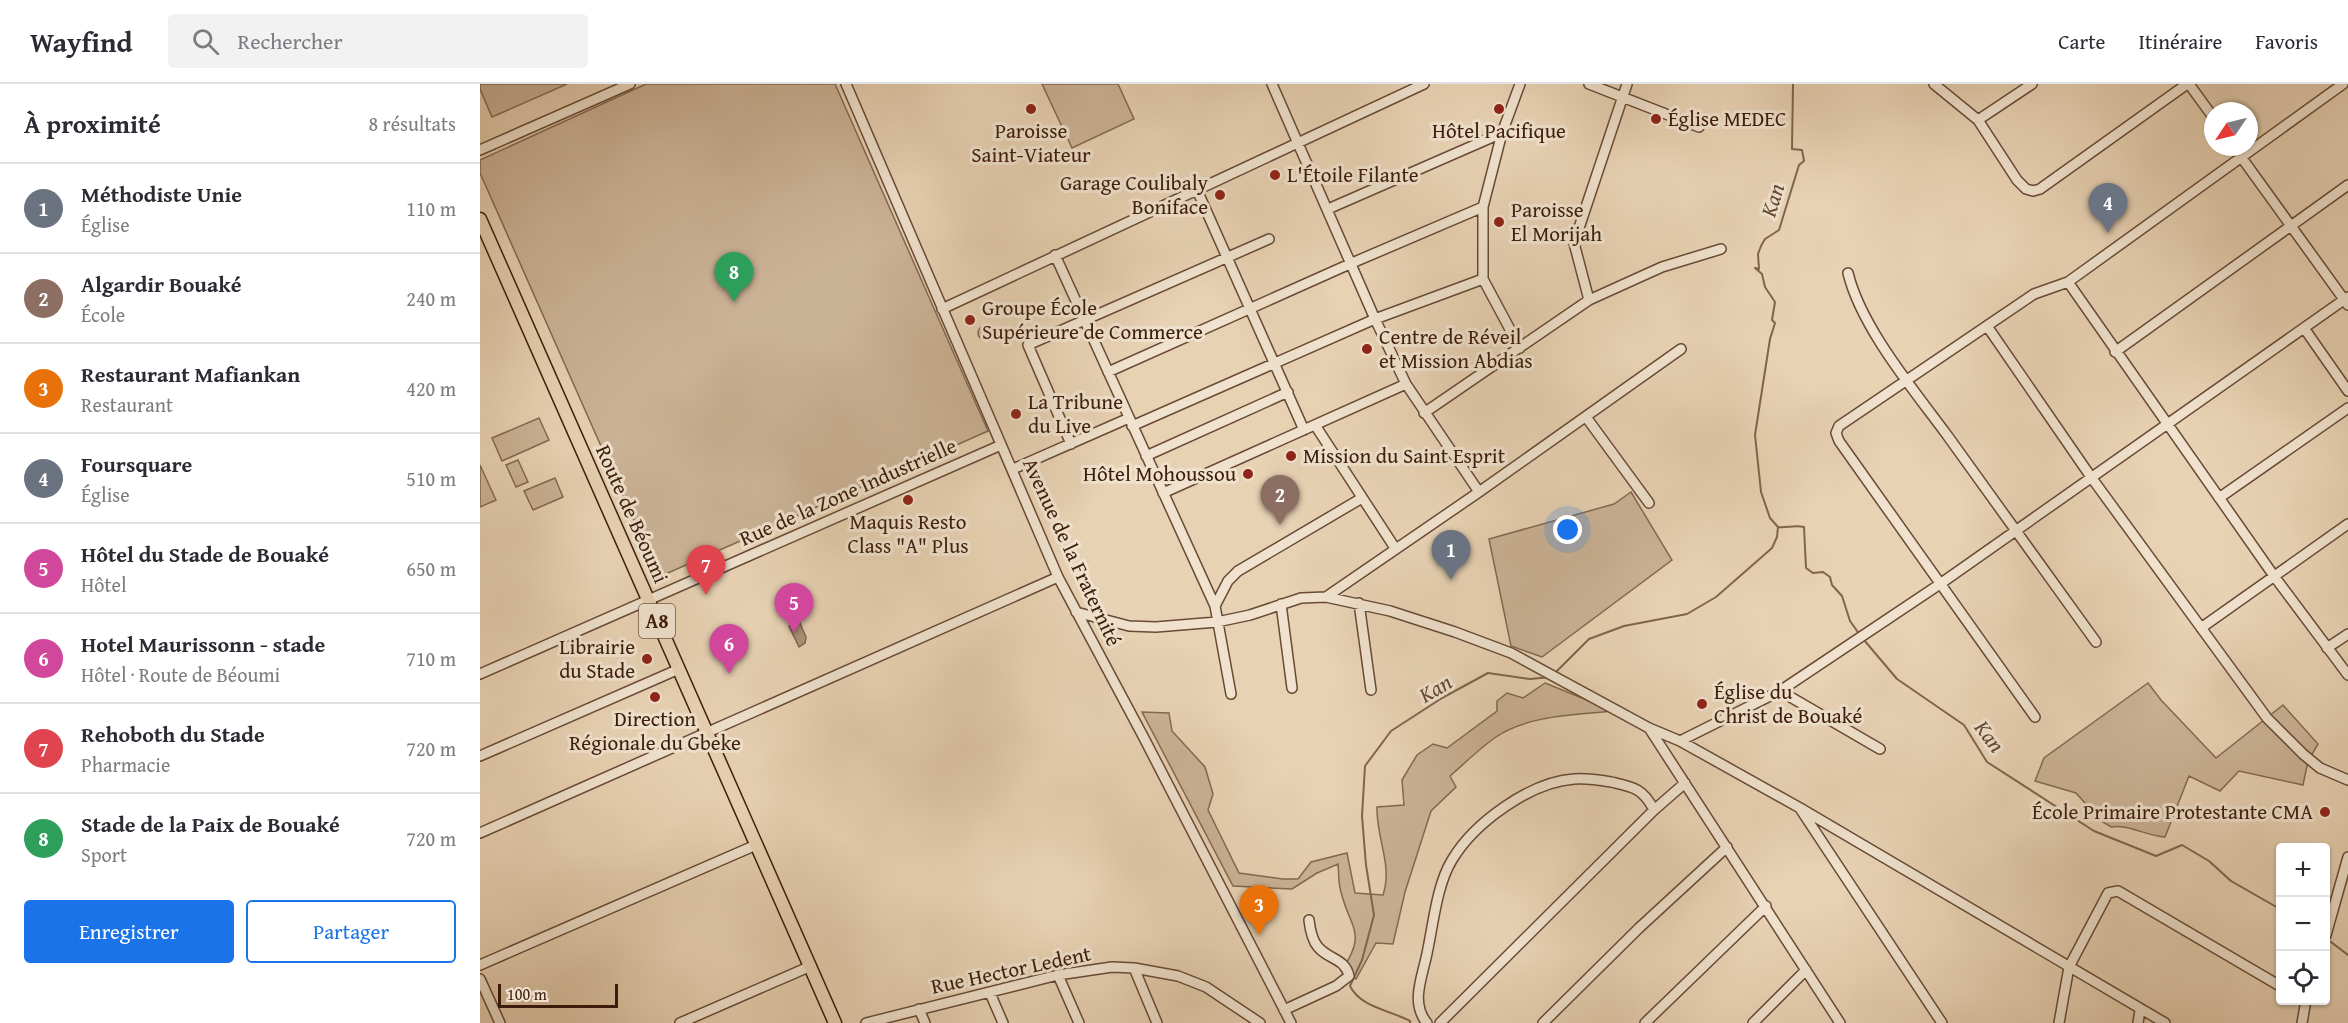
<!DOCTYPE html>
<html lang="fr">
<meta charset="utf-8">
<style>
:root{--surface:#fff;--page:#f2f2f3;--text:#2b2b33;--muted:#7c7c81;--line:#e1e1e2;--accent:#1a73e8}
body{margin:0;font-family:"Gentium Book Plus",serif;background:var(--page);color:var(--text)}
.controls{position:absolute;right:18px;bottom:18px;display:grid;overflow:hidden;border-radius:6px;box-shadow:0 2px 4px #0004}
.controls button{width:54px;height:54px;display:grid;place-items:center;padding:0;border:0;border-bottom:2px solid var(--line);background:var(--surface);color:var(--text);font:30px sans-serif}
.compass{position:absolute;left:1724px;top:18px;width:54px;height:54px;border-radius:50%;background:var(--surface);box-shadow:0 2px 4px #0004;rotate:235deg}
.scale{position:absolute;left:18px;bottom:15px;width:120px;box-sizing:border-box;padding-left:6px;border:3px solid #3d1c0b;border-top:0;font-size:16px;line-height:21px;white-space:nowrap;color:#3d1c0b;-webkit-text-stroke:4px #f0e2ce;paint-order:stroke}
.you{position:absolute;left:1088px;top:446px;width:21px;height:21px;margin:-15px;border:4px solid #fff;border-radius:50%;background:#1a73e8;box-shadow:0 0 0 9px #1a73e833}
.badge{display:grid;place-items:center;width:39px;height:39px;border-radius:50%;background:var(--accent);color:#fff;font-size:20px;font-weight:700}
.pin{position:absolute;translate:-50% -50px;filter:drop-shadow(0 2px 3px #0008)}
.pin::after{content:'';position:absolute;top:32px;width:21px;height:18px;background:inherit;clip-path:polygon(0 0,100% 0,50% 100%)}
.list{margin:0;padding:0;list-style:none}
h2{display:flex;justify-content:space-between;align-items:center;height:78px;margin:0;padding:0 24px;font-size:26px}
h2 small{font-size:20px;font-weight:400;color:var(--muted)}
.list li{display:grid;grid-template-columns:39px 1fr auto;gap:18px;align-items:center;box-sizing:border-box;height:90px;padding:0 24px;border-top:2px solid var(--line)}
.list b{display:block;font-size:22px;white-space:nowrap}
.list p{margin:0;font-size:20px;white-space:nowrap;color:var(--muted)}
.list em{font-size:20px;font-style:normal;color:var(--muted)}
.actions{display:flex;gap:12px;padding:18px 24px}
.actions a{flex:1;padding:14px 0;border:2px solid var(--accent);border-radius:6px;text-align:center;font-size:21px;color:var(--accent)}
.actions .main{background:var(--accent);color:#fff}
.icon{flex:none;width:33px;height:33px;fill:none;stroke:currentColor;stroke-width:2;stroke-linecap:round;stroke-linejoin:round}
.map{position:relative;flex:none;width:1868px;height:939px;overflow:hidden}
header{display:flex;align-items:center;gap:36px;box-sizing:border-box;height:84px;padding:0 30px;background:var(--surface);border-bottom:2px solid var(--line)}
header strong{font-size:28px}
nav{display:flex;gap:33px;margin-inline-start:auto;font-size:21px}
.search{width:420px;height:54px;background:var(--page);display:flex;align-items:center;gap:15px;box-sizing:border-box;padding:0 21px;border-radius:6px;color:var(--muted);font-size:22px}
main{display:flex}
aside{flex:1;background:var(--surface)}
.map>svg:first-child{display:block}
.green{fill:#cbb397;stroke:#846851;stroke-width:1.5}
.water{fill:#ae947b;stroke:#81644e;stroke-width:1.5}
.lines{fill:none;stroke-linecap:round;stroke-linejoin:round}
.stream{stroke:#81644e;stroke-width:2}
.minor-casing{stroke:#684a35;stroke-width:12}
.major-casing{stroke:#3d1c0b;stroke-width:15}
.minor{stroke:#f0e2ce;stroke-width:9}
.major{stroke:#e8d2b4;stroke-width:12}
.poi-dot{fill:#8f2418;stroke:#f0e2ce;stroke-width:2}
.labels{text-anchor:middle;stroke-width:6;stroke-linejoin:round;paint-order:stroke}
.shield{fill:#f0e2ce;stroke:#735746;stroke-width:1.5}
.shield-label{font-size:20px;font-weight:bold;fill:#3d1c0b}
.poi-label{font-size:21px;fill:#3d1c0b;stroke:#f0e2ce;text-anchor:start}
.street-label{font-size:21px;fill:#3d1c0b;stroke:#f0e2ce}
.water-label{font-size:22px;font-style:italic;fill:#654632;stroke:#f0e2ce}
</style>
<header>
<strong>Wayfind</strong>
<div class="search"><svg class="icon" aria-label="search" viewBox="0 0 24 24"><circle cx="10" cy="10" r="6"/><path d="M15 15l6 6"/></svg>Rechercher</div>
<nav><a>Carte</a><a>Itinéraire</a><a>Favoris</a></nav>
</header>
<main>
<aside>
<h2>À proximité<small>8 résultats</small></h2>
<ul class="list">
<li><span class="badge" style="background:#6b7280">1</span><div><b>Méthodiste Unie</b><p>Église</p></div><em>110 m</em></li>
<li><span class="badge" style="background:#8d6e63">2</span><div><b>Algardir Bouaké</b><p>École</p></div><em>240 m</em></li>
<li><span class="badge" style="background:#e8710a">3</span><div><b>Restaurant Mafiankan</b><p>Restaurant</p></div><em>420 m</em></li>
<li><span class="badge" style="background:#6b7280">4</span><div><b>Foursquare</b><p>Église</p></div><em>510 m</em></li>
<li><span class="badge" style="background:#d1479c">5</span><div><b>Hôtel du Stade de Bouaké</b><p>Hôtel</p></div><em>650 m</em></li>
<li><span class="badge" style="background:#d1479c">6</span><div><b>Hotel Maurissonn - stade</b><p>Hôtel · Route de Béoumi</p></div><em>710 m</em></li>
<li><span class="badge" style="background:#e0444e">7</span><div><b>Rehoboth du Stade</b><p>Pharmacie</p></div><em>720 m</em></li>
<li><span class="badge" style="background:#2e9e5b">8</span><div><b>Stade de la Paix de Bouaké</b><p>Sport</p></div><em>720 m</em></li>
</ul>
<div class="actions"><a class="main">Enregistrer</a><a>Partager</a></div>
</aside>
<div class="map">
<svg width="1868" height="939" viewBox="0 0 1868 939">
<rect width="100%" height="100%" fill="#e8d2b4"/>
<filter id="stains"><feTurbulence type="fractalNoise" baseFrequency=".00333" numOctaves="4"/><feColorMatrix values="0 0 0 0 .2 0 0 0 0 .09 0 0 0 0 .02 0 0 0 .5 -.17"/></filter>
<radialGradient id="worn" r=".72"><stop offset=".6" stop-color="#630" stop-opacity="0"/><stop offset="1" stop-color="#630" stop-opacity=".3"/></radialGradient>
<path class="green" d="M0,0H87L12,33L0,5Z
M166,0H355L508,347L179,493L0,89V76Z
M562,0H638L654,35L592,64Z
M498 249a7 7 0 1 1 14 0a7 7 0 1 1-14 0Z
M59,334L69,356L22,377L12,354Z
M38,376L48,398L36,403L26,381Z
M0,381L16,416L0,423Z
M75,394L83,413L53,426L44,407Z
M1151,408L1192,476L1062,573L1031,562L1009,455L1134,420Z
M1065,599L1134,627C1096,631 1048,631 1016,653C1000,664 985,679 970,692L976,703L951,727L925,808L913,860L896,859L876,895L861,887C888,849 870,845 861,808C858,799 859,789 858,780L837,789L812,805L753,802L662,628L689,629L692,647L725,683L733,710L728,726L759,789L803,795H818L831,778L867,769L875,809L903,811C913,781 896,754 897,723L924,721L922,696L937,671L953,660L967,664L1017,627V617L1027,609L1043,614Z
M1668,599L1681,616L1736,674L1803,621L1838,660L1828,677L1823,701L1759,687L1740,707L1709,692L1685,753C1666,752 1649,740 1631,743L1621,737L1596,709L1555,697L1564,674Z"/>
<path class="water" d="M319,537L326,553L325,559L319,563L309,542Z"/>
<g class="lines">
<path class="stream" d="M1313,0L1312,65L1322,66L1324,77L1319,81L1299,146L1285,155L1281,162L1278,170L1279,185L1275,184L1282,190L1285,203L1295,218L1292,236L1295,239L1290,255L1275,351L1281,408L1290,434L1298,443C1307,444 1314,441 1324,443L1326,484L1333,489L1343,488L1350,493L1352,501L1362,512L1370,537L1380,551
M1384,556L1417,595L1484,641L1507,678L1614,747L1676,772L1702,761L1729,777L1751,797L1800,825
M1075,589L1109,555L1144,542L1207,530L1236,513L1292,464L1297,453L1298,443
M1851,858L1868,871
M930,939V937C910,926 881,924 870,902L882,876L894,831L886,781L882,732L885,682L911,647L962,614L1008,589L1050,595L1071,593"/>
<g class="minor-casing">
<path id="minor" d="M366,0L578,493L664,654L811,939
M792,0L895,235L926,300L999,408
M1109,0L1219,43
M1454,0L1498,36L1537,96L1546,105L1553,107L1560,105L1707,0
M1709,0L1733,33
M1498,36L1552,0
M1754,63L1868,221
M0,66L150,0
M717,106L824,346
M848,125L1022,49
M575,171L735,522L751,610
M1368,189C1381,243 1433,305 1467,351C1517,420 1567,489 1616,558
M1588,198L1863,0
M1109,216L1094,159L1147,0
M462,225L944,0
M1507,242L1611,393L1787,634L1823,670L1840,684L1868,696
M1824,244L1868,307
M1040,264L1003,195V123L1022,49L1040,0
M1635,268L1868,101
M628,288L872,179L1003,123
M944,329L1109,216L1182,183L1241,165
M1106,333L1169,419
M835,341L915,464
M652,342L895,235L1003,195
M591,360L548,261L789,155
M666,372L808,308
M533,385L649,334
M683,409L926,300
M1739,414L1868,324
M846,513L999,408L1201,265
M879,519L891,606
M801,520L812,604
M735,522L748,497L758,487L882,414
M596,528L649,542L676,543L737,538L770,531L821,514L846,513L910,527L975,548L1031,569L1169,644L1200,657L1320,724L1685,939
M1721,544L1868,440
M1847,564L1868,550
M0,590L521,361
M1300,607L1400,665
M1555,633L1359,357L1356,349L1359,342L1554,210L1588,198L1794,492L1868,591
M1169,644L1360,939
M1200,657L1300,607L1460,500L1868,213
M0,672L199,585
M1321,726L1462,939
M0,749L578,493
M1846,851L1868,773
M0,881L276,761
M654,884L677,939
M578,891L599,939
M0,895L20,939
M510,909L523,939
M439,925L445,939
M804,926L856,902L869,892C865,874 849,876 838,863C832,856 830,845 829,836
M200,939L331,882
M386,939L578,891L632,883L654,884L698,892L726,903L780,939
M947,939C931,920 941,896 946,874C953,844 956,802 972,776C994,739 1050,698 1094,695C1106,694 1119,696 1131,698C1153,703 1163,704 1174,726
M960,939L1174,726L1205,699
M1063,939L1159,844L1247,763
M1165,939L1286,822
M1273,939L1326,886
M1579,939L1589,883L1628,809L1638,807L1800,902
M1658,939L1660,926
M1822,939L1826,916"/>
</g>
<g class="major-casing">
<path id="major" d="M0,135L355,939"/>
</g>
<use href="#minor" class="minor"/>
<use href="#major" class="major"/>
</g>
<g class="poi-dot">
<circle cx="551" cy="25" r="6"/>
<circle cx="1019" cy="25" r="6"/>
<circle cx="1176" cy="35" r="6"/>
<circle cx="795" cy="91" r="6"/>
<circle cx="740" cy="111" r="6"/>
<circle cx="1019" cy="138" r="6"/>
<circle cx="490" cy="236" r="6"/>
<circle cx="887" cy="265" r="6"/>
<circle cx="536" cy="330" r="6"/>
<circle cx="811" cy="372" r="6"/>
<circle cx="768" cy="390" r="6"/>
<circle cx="428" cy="416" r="6"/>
<circle cx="167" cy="575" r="6"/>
<circle cx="175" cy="613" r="6"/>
<circle cx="1222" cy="620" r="6"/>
<circle cx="1845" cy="728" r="6"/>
</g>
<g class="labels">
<rect class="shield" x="159" y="520" width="36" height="34" rx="4.5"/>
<g class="shield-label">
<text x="177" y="544">A8</text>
</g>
<g class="poi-label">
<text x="1188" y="42">Église MEDEC</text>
<text x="551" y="54" text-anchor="middle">Paroisse<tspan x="551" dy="24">Saint-Viateur</tspan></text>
<text x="1019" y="54" text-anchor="middle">Hôtel Pacifique</text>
<text x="807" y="98">L'Étoile Filante</text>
<text x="728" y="106" text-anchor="end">Garage Coulibaly<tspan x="728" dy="24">Boniface</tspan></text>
<text x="1031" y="133">Paroisse<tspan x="1031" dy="24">El Morijah</tspan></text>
<text x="502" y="231">Groupe École<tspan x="502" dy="24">Supérieure de Commerce</tspan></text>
<text x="899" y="260">Centre de Réveil<tspan x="899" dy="24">et Mission Abdias</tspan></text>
<text x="548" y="325">La Tribune<tspan x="548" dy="24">du Live</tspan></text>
<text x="823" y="379">Mission du Saint Esprit</text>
<text x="756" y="397" text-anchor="end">Hôtel Mohoussou</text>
<text x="428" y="445" text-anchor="middle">Maquis Resto<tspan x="428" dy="24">Class "A" Plus</tspan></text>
<text x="155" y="570" text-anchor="end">Librairie<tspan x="155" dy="24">du Stade</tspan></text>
<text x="1234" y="615">Église du<tspan x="1234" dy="24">Christ de Bouaké</tspan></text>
<text x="175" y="642" text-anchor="middle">Direction<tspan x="175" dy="24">Régionale du Gbeke</tspan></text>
<text x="1833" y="735" text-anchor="end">École Primaire Protestante CMA</text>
</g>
<g class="street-label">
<text transform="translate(368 408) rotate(-24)" y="7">Rue de la Zone Industrielle</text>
<text transform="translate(152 430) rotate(66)" y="7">Route de Béoumi</text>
<text transform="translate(592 468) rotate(65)" y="7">Avenue de la Fraternité</text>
<text transform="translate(531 886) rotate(-12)" y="7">Rue Hector Ledent</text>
</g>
<g class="water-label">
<text transform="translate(1292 116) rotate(-73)" y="8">Kan</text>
<text transform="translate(955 604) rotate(-31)" y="8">Kan</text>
<text transform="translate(1510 652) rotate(53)" y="8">Kan</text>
</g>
</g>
<rect width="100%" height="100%" filter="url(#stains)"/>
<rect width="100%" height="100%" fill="url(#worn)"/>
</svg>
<div class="controls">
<button>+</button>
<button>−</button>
<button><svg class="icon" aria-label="locate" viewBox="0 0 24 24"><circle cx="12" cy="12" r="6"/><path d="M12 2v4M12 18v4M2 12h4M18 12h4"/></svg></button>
</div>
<svg class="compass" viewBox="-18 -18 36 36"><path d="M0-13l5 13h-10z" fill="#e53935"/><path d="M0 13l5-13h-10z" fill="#7c7c81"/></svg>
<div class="scale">100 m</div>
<div class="you"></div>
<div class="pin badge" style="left:971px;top:496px;background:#6b7280">1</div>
<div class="pin badge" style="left:800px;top:441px;background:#8d6e63">2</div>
<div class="pin badge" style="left:779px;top:851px;background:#e8710a">3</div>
<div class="pin badge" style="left:1628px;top:149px;background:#6b7280">4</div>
<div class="pin badge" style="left:314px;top:549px;background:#d1479c">5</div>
<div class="pin badge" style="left:249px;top:590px;background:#d1479c">6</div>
<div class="pin badge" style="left:226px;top:511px;background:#e0444e">7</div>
<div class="pin badge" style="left:254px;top:218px;background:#2e9e5b">8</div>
</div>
</main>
